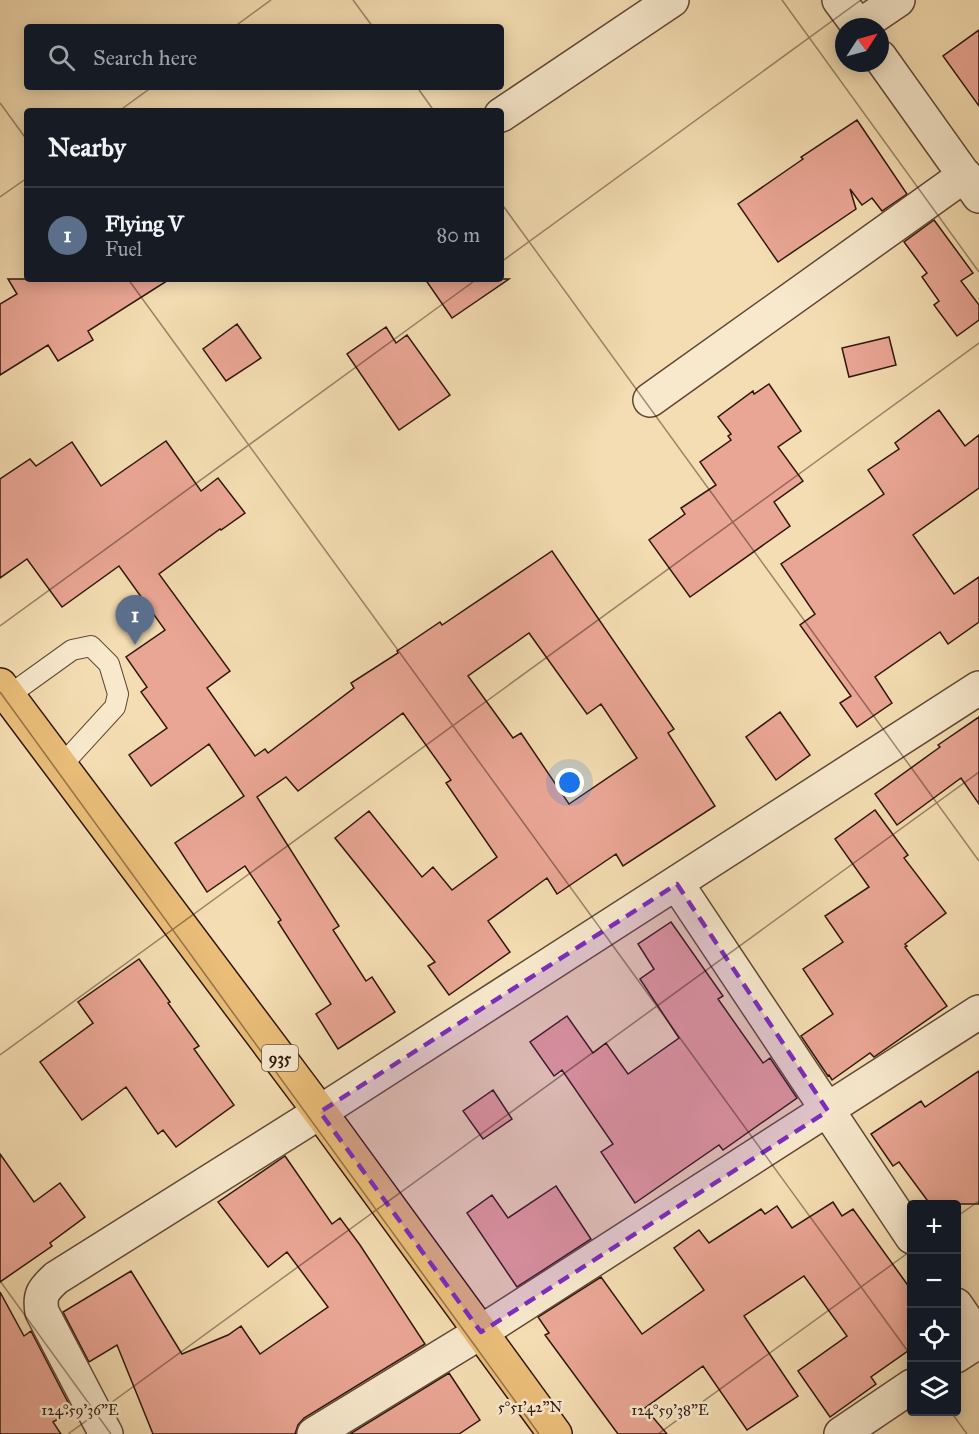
<!DOCTYPE html>
<meta charset="utf-8">
<style>
:root{--surface:#171b24;--page:#242831;--text:#f1f3f6;--muted:#9ea1a6;--line:#363941;--accent:#7c3aed}
body{margin:0;font-family:"IM FELL Great Primer",serif;background:var(--page);color:var(--text)}
.controls{position:absolute;right:18px;bottom:18px;display:grid;overflow:hidden;border-radius:6px;box-shadow:0 3px 15px #0003}
.controls button{width:54px;height:54px;display:grid;place-items:center;padding:0;border:0;border-bottom:2px solid var(--line);background:var(--surface);color:var(--text);font:30px sans-serif}
.compass{position:absolute;left:835px;top:18px;width:54px;height:54px;border-radius:50%;background:var(--surface);box-shadow:0 3px 15px #0003;rotate:54deg}
.you{position:absolute;left:570px;top:783px;width:21px;height:21px;margin:-15px;border:4px solid #fff;border-radius:50%;background:#1a73e8;box-shadow:0 0 0 9px #1a73e833}
.badge{display:grid;place-items:center;width:39px;height:39px;border-radius:50%;background:var(--accent);color:#fff;font-size:20px;font-weight:700}
.pin{position:absolute;translate:-50% -50px;filter:drop-shadow(0 2px 3px #0008)}
.pin::after{content:'';position:absolute;top:32px;width:21px;height:18px;background:inherit;clip-path:polygon(0 0,100% 0,50% 100%)}
.list{margin:0;padding:0;list-style:none}
h2{display:flex;justify-content:space-between;align-items:center;height:78px;margin:0;padding:0 24px;font-size:26px}
h2 small{font-size:20px;font-weight:400;color:var(--muted)}
.list li{display:grid;grid-template-columns:39px 1fr auto;gap:18px;align-items:center;box-sizing:border-box;height:96px;padding:0 24px;border-top:2px solid var(--line)}
.list b{display:block;font-size:22px;white-space:nowrap}
.list p{margin:0;font-size:20px;white-space:nowrap;color:var(--muted)}
.list em{font-size:20px;font-style:normal;color:var(--muted)}
.icon{flex:none;width:33px;height:33px;fill:none;stroke:currentColor;stroke-width:2;stroke-linecap:round;stroke-linejoin:round}
.map{position:relative;flex:none;width:979px;height:1434px;overflow:hidden}
.search{position:absolute;background:var(--surface);box-shadow:0 3px 15px #0003;left:24px;top:24px;width:480px;height:66px;display:flex;align-items:center;gap:15px;box-sizing:border-box;padding:0 21px;border-radius:6px;color:var(--muted);font-size:22px}
.panel{position:absolute;background:var(--surface);box-shadow:0 3px 15px #0003;left:24px;top:108px;width:480px;height:174px;border-radius:6px}
.map>svg:first-child{display:block}
.building{fill:#eaa695;stroke:#2f170d;stroke-width:1.5;fill-rule:evenodd}
.lines{fill:none;stroke-linecap:round;stroke-linejoin:round}
.lane-casing{stroke:#604836;stroke-width:22}
.street-casing{stroke:#604836;stroke-width:36}
.primary-casing{stroke:#2f170d;stroke-width:36}
.lane{stroke:#f8e9cd;stroke-width:20}
.street{stroke:#f8e9cd;stroke-width:33}
.primary{stroke:#eabe79;stroke-width:33}
.marked{fill:#7b2cbf;fill-opacity:0.2;stroke:#7b2cbf;stroke-width:4.5;stroke-dasharray:12 8;stroke-linejoin:round}
.ticks{fill:none;stroke:#2f170d;stroke-width:1.5;stroke-opacity:0.45}
.labels{text-anchor:middle;stroke-width:5;stroke-linejoin:round;paint-order:stroke}
.shield{fill:#f8e9cd;stroke:#6b5647;stroke-width:1.5}
.shield-label{font-size:16px;font-weight:bold;fill:#2f170d}
.ticks-label{font-size:15px;text-anchor:middle;fill:#2f170d;stroke:#f8e9cd;stroke-width:5;stroke-linejoin:round;paint-order:stroke}
</style>
<div class="map">
<svg width="979" height="1434" viewBox="0 0 979 1434">
<rect width="100%" height="100%" fill="#f4ddb2"/>
<filter id="stains"><feTurbulence type="fractalNoise" baseFrequency=".00333" numOctaves="4"/><feColorMatrix values="0 0 0 0 .2 0 0 0 0 .09 0 0 0 0 .02 0 0 0 .5 -.17"/></filter>
<radialGradient id="worn" r=".72"><stop offset=".6" stop-color="#630" stop-opacity="0"/><stop offset="1" stop-color="#630" stop-opacity=".3"/></radialGradient>
<path class="building" d="M979,30V106L943,56Z
M857,120L907,194L882,211L872,198L862,205L850,189L856,209L778,262L738,204L803,159L801,157Z
M934,220L973,273L961,281L979,305V320L957,336L934,305L939,301L922,277L927,273L904,242Z
M8,279H170L88,331L93,340L58,361L48,345L0,375V304L17,294Z
M425,279H509L452,318Z
M237,324L261,358L226,381L203,349Z
M386,327L396,343L407,335L450,395L399,430L347,354Z
M889,337L896,365L849,377L842,348Z
M769,384L801,431L778,447L803,481L774,502L790,526L690,597L649,540L685,514L681,508L716,485L700,462L731,440L728,436L731,434L718,417L753,391L754,394Z
M939,410L965,446L979,435V488L913,535L954,594L979,577V622L948,644L940,632L875,677L892,703L857,727L840,703L851,696L800,625L815,614L781,564L884,494L868,470L899,449L895,443Z
M166,441L201,491L218,478L245,513L221,530L220,529L159,574L230,671L207,688L255,756L265,749L268,753L354,688L351,683L398,653L397,651L440,622L442,625L552,551L674,729L668,733L715,806L623,866L616,854L557,894L547,878L488,921L510,952L449,995L428,966L435,962L335,838L369,811L422,877L433,867L452,890L497,857L446,783L451,780L403,713L298,791L286,777L257,797L339,926L333,930L366,981L372,977L395,1012L338,1049L316,1014L331,1004L278,922L281,920L245,866L207,892L175,843L244,796L209,744L151,786L129,755L167,728L141,692L147,687L126,657L165,630L119,566L62,607L27,559L0,578V479L30,459L36,466L72,442L101,486ZM529,633L587,714L601,704L637,758L569,804L521,733L513,738L468,676Z
M780,712L810,755L776,780L746,737Z
M979,717V804L961,778L897,825L875,794L940,747L938,745Z
M875,810L908,855L904,858L946,913L905,944L907,946L905,947L947,1006L874,1057L870,1053L832,1080L829,1075L828,1076L801,1036L833,1014L803,969L843,942L825,916L869,887L835,839Z
M671,922L723,996L718,999L763,1063L770,1058L797,1098L723,1150L719,1145L635,1203L601,1152L613,1144L562,1070L554,1076L530,1042L567,1016L593,1053L606,1043L628,1074L679,1038L640,979L654,969L638,944Z
M139,959L170,1002L168,1003L199,1046L194,1049L234,1105L176,1147L163,1130L158,1134L126,1087L82,1120L40,1062L93,1023L78,1002Z
M979,1071V1204H930L899,1162L893,1166L871,1134L921,1101L925,1107Z
M493,1090L512,1119L483,1139L463,1111Z
M0,1154L34,1202L60,1183L85,1217L50,1243L52,1246L0,1282Z
M285,1156L332,1224L340,1218L360,1245L425,1344L304,1418L298,1425L295,1434H153L117,1345L89,1362L63,1312L131,1271L182,1354L228,1335L241,1326L260,1354L328,1307L287,1252L268,1267L218,1202Z
M556,1186L591,1239L517,1287L467,1213L492,1195L508,1218Z
M833,1202L842,1216L853,1209L912,1291V1348L871,1377L876,1384L830,1417L798,1371L847,1336L804,1276L744,1316L798,1396L747,1430L703,1366L645,1408L667,1434H618L545,1335L549,1333L538,1317L601,1277L642,1334L704,1290L674,1248L699,1230L709,1243L761,1209L765,1214L777,1206L792,1228Z
M0,1292L24,1336L31,1331L72,1410L53,1422L61,1434H0Z
M449,1373L480,1420L459,1434H350Z"/>
<g class="lines">
<g class="lane-casing">
<path id="lane" d="M8,696L72,650L91,646L109,664L118,694L115,707L61,766"/>
</g>
<g class="street-casing">
<path id="street" d="M839,0L859,27
M858,27L898,0
M880,57L979,196
M501,115L672,0
M650,400L965,175
M677,884L912,1237
M956,1305L979,1339
M956,1356L979,1341
M106,1434L42,1312C39,1295 43,1290 56,1278L320,1112L979,688
M314,1434L481,1332L979,1012
M841,1434L912,1386"/>
</g>
<g class="primary-casing">
<path id="primary" d="M0,685L320,1112L555,1434"/>
</g>
<use href="#lane" class="lane"/>
<use href="#street" class="street"/>
<use href="#primary" class="primary"/>
</g>
<path class="marked" d="M677,884L828,1111L481,1332L320,1112Z"/>
<path class="ticks" d="M353,0L373,27M782,0L979,272M234,27L271,0M417,87L434,111M0,103L27,140M119,111L152,87M0,197L27,178M501,203L979,861M501,262L861,0M128,279L912,1357M0,626L477,279M0,692L539,1434M0,1055L979,343M956,1217L979,1201M0,1281L111,1434M951,1412L967,1434M68,1434L979,772M658,1434L912,1250"/>
<g class="labels">
<rect class="shield" x="262" y="1045" width="36" height="26" rx="4.5"/>
<g class="shield-label">
<text x="280" y="1064">935</text>
</g>
</g>
<g class="ticks-label">
<text x="530" y="1412">5°51'42"N</text>
<text x="80" y="1415">124°59'36"E</text>
<text x="670" y="1415">124°59'38"E</text>
</g>
<rect width="100%" height="100%" filter="url(#stains)"/>
<rect width="100%" height="100%" fill="url(#worn)"/>
</svg>
<div class="controls">
<button>+</button>
<button>−</button>
<button><svg class="icon" aria-label="locate" viewBox="0 0 24 24"><circle cx="12" cy="12" r="6"/><path d="M12 2v4M12 18v4M2 12h4M18 12h4"/></svg></button>
<button><svg class="icon" aria-label="layers" viewBox="0 0 24 24"><path d="M12 4l9 5-9 5-9-5zM3 14l9 5 9-5"/></svg></button>
</div>
<svg class="compass" viewBox="-18 -18 36 36"><path d="M0-13l5 13h-10z" fill="#e53935"/><path d="M0 13l5-13h-10z" fill="#9ea1a6"/></svg>
<div class="you"></div>
<div class="pin badge" style="left:135px;top:645px;background:#5c6f8a">1</div>
<div class="search"><svg class="icon" aria-label="search" viewBox="0 0 24 24"><circle cx="10" cy="10" r="6"/><path d="M15 15l6 6"/></svg>Search here</div>
<section class="panel">
<h2>Nearby<small></small></h2>
<ul class="list">
<li><span class="badge" style="background:#5c6f8a">1</span><div><b>Flying V</b><p>Fuel</p></div><em>80 m</em></li>
</ul>
</section>
</div>
